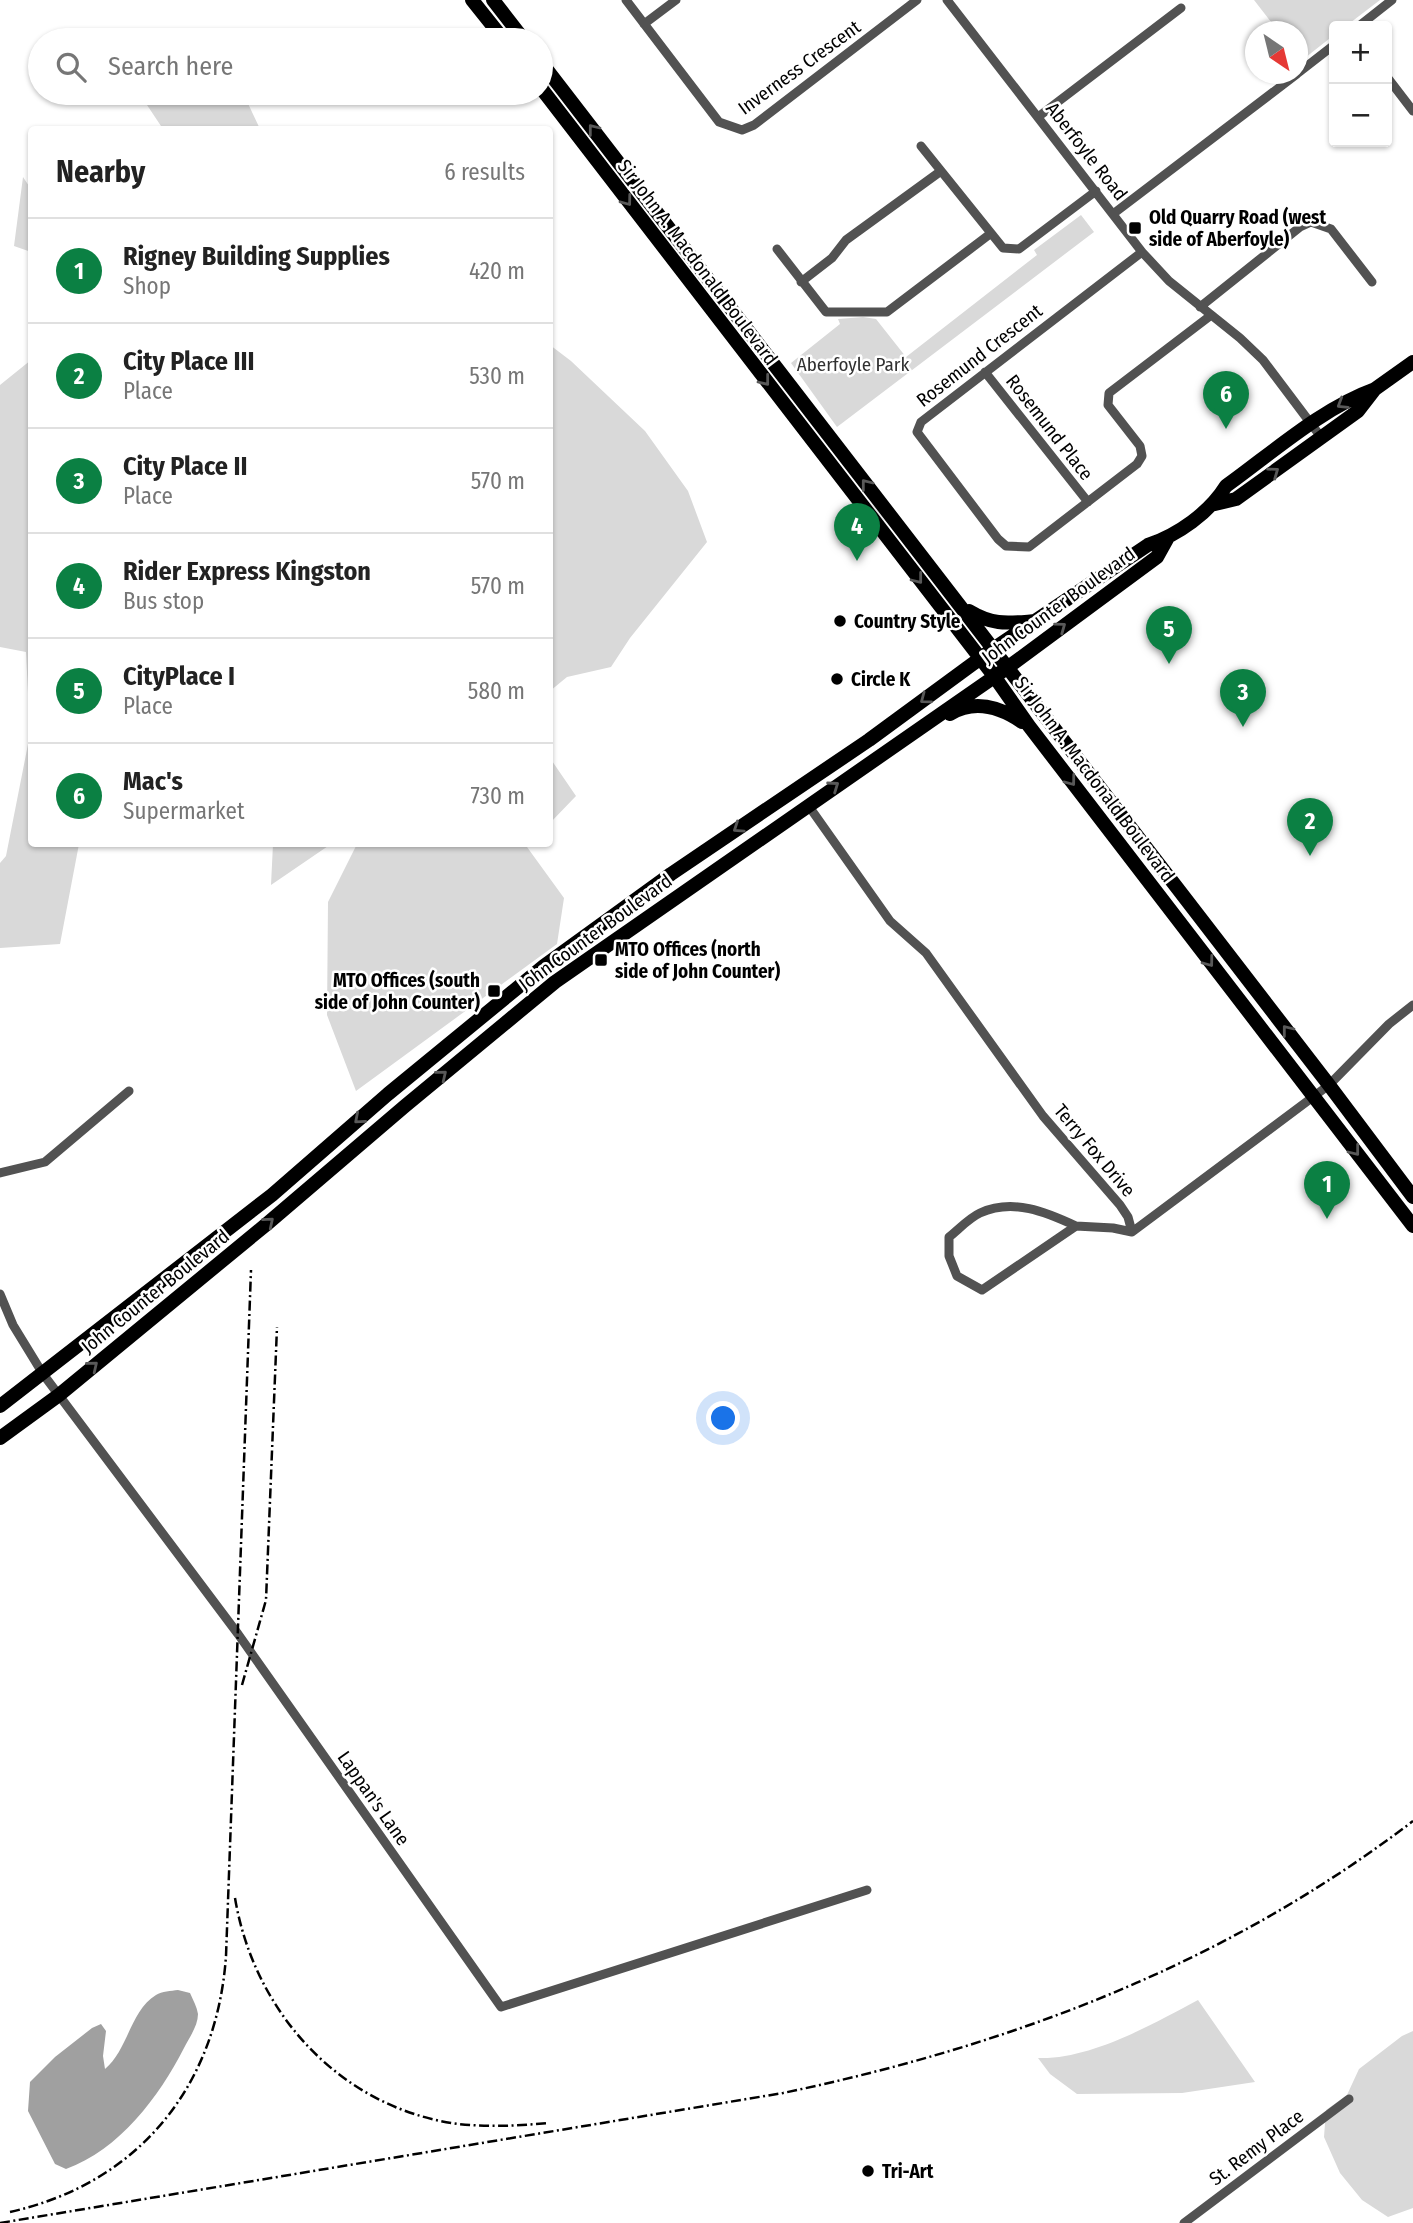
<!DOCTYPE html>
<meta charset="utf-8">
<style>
:root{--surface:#fff;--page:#f2f2f2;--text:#222;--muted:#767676;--line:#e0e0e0;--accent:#0b8043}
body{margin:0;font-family:"Fira Sans Condensed",sans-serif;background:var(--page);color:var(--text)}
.controls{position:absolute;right:21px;top:21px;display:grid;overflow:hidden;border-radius:7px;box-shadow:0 2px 5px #0004}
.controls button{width:63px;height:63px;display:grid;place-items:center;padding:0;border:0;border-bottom:2px solid var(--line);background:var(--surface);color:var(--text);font:35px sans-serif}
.compass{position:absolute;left:1245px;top:21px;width:63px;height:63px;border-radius:50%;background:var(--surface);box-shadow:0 2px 5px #0004;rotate:145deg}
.you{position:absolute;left:724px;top:1419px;width:24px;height:24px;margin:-18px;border:5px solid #fff;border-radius:50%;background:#1a73e8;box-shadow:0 0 0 10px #1a73e833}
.badge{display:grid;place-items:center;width:46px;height:46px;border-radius:50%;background:var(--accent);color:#fff;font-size:23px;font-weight:700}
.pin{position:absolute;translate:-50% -58px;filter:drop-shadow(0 2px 4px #0008)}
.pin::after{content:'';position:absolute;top:37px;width:24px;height:21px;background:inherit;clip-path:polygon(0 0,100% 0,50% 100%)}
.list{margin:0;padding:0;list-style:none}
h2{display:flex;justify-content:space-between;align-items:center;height:91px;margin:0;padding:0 28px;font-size:30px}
h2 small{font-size:23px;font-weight:400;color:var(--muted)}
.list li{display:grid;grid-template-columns:46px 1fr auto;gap:21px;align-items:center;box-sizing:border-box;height:105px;padding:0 28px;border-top:2px solid var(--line)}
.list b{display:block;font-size:26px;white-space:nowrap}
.list p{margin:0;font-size:23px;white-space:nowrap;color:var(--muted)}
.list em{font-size:23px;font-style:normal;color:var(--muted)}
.icon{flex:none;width:38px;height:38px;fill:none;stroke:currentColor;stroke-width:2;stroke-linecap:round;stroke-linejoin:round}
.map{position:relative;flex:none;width:1413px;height:2223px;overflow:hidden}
.search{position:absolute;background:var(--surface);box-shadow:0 2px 5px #0004;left:28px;top:28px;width:525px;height:77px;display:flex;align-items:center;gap:18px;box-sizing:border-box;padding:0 24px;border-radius:38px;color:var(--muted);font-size:26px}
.panel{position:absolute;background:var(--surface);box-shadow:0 2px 5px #0004;left:28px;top:126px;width:525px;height:721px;border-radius:7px}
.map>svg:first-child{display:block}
.green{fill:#d9d9d9}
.water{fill:#a0a0a0}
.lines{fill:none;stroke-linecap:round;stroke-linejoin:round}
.street{stroke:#525252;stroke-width:9}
.primary{stroke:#000;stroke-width:14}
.rail{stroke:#000;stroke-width:2.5;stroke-dasharray:10 3.5 2 3.5;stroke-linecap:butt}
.oneway{stroke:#595959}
.poi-dot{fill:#000;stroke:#fff;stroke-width:2.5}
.labels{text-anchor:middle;stroke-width:5;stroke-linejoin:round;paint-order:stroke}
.street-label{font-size:19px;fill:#000;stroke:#fff}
.poi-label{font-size:19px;font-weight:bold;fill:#000;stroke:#fff;text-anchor:start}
.park-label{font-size:19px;fill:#303030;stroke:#fff}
</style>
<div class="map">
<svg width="1413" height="2223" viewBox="0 0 1413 2223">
<rect width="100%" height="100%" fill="#fff"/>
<path class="green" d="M1254,0H1380L1346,26H1334V35L1301,61L1298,57V32L1278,31Z
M139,93H243L260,129H163Z
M23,177L31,189V252L14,246Z
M1081,215L1094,232L837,427L791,363L840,324L838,319L863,317L876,319L906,357L1037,255L1034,250Z
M550,345L571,361L645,431L688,491L707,542L630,638L611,667L567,677L550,691Z
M31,360L32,844H79L60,944L0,948V863L6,856L30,734L26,652L0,647V385Z
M550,758L576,796L550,823Z
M273,844H331L271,885Z
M357,844H530L527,847L564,898L557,944L356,1091L327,1015L328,902Z
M1198,2000L1255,2082L1182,2093L1077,2094L1050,2074L1038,2058C1090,2060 1153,2024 1198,2000Z
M1413,2031V2208L1388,2217L1362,2200L1340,2173L1324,2137L1326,2110L1347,2095L1359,2069L1402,2036Z"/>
<path class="water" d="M178,1990L190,1993C193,2000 197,2007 198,2014C198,2026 189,2038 184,2048C159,2097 119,2150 66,2169L55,2164L28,2111L30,2082L55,2057L92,2028L101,2024L106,2031L103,2056L105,2069C128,2050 130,2011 156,1995C162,1991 171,1991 178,1990Z"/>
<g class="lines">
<path class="street" d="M626,0L719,122L742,130L754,125L917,0
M947,0L1142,252L1169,281L1240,338L1263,360L1321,437
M644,24L676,0
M1359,26L1392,0
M1298,73L1334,45
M1387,77L1413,111
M1038,117L1181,8
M921,146L1003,248L1019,249L1096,191
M1113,214L1297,74
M777,249L826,312H887L990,234
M1142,252L921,422L917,432L998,539L1006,546L1029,547L1137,464L1142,456L1140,446L1108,405L1109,393L1210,316
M801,282L832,258L846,240L941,171
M1200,307L1300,227L1311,222L1331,229L1372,282
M985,372L1088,502
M808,805L890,921L926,953L1043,1116L1120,1205L1128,1217L1132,1232
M0,1173L45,1162L129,1091
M1076,1226C1046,1212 1013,1198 980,1213C969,1218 958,1230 949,1237V1256L957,1276L982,1290L1076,1226L1113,1228L1132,1232
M1132,1232L1329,1085L1389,1024L1413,1005
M0,1294L13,1325L43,1374L238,1634L501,2007L867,1890
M1184,2223L1349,2099"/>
<path class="primary" d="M472,0L504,40
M493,0L524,40
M541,62L1329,1085L1413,1197
M541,88L994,676L1029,726L1413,1226
M1215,504L1236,499L1358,411L1375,389L1413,362
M969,611C994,626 1008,623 1036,621
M950,714C975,699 1000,707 1022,722
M0,1406L272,1195L388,1094L544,966L671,874L869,740L993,649L1148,545C1178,535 1209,513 1226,486C1272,453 1322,408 1375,389
M0,1438L59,1395L268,1223L405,1106L555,982L1007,668L1157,557L1167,539"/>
<path class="rail" d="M242,1685L266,1600L277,1327
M235,1898C254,2012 340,2108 458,2124C488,2127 518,2126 548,2123
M10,2212C139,2183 217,2086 226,1956L251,1270
M0,2223L783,2093C1012,2045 1226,1964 1413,1821"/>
</g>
<defs><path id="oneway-chevron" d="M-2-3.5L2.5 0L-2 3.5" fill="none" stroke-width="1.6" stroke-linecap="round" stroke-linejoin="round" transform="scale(1.75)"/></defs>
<g class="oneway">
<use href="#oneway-chevron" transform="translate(593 129) rotate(-128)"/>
<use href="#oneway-chevron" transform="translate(627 201) rotate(53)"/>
<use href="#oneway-chevron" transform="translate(765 381) rotate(52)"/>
<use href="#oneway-chevron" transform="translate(1342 404) rotate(148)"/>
<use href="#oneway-chevron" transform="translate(1274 472) rotate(-36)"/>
<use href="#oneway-chevron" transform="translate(866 484) rotate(-128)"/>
<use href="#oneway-chevron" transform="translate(918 579) rotate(52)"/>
<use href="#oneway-chevron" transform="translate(1061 627) rotate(-36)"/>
<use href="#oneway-chevron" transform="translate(925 699) rotate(143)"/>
<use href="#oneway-chevron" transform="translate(1071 781) rotate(53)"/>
<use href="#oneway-chevron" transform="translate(834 786) rotate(-35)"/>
<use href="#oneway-chevron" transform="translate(738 828) rotate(146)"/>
<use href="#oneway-chevron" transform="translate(1209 962) rotate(53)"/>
<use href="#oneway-chevron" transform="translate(1287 1030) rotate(-128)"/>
<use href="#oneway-chevron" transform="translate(442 1075) rotate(-39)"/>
<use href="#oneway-chevron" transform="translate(359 1119) rotate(139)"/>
<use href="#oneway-chevron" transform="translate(1355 1151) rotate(52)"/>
<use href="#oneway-chevron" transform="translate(269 1222) rotate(-40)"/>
<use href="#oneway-chevron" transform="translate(93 1366) rotate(-39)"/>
</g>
<g class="poi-dot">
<rect x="1128" y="221" width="14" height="14" rx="3.5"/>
<circle cx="840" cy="621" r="7"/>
<circle cx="837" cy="679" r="7"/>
<rect x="594" y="953" width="14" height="14" rx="3.5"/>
<rect x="487" y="984" width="14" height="14" rx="3.5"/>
<circle cx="868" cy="2171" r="7"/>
</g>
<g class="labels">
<g class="street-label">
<text transform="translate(799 67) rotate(-36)" y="7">Inverness Crescent</text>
<text transform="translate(1087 151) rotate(52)" y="7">Aberfoyle Road</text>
<text transform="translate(698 262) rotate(53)" y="7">Sir John A. Macdonald Boulevard</text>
<text transform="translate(979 355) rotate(-38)" y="7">Rosemund Crescent</text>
<text transform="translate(1050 427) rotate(52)" y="7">Rosemund Place</text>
<text transform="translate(1058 605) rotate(-36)" y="7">John Counter Boulevard</text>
<text transform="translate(1095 779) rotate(53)" y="7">Sir John A. Macdonald Boulevard</text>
<text transform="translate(595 932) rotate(-36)" y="7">John Counter Boulevard</text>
<text transform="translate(1095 1150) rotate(50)" y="7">Terry Fox Drive</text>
<text transform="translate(155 1291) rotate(-39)" y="7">John Counter Boulevard</text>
<text transform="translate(374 1798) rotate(55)" y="7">Lappan's Lane</text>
<text transform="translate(1256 2147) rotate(-37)" y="7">St. Remy Place</text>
</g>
<g class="poi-label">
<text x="1149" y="224">Old Quarry Road (west<tspan x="1149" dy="22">side of Aberfoyle)</tspan></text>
<text x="854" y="628">Country Style</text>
<text x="851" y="686">Circle K</text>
<text x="615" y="956">MTO Offices (north<tspan x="615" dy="22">side of John Counter)</tspan></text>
<text x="480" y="987" text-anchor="end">MTO Offices (south<tspan x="480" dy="22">side of John Counter)</tspan></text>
<text x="882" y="2178">Tri-Art</text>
</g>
<g class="park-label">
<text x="853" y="371">Aberfoyle Park</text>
</g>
</g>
</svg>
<div class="controls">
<button>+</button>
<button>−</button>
</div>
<svg class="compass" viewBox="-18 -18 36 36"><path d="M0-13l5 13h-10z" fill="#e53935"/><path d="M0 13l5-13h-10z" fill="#767676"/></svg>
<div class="you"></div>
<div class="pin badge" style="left:1327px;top:1219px">1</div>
<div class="pin badge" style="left:1310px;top:856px">2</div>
<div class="pin badge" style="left:1243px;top:727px">3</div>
<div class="pin badge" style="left:857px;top:561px">4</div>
<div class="pin badge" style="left:1169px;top:664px">5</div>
<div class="pin badge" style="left:1226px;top:429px">6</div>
<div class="search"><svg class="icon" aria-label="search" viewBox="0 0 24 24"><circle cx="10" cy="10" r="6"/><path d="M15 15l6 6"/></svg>Search here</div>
<section class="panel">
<h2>Nearby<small>6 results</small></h2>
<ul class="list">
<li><span class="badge">1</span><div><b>Rigney Building Supplies</b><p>Shop</p></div><em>420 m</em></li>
<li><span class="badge">2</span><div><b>City Place III</b><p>Place</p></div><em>530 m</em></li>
<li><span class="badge">3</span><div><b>City Place II</b><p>Place</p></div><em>570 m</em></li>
<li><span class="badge">4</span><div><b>Rider Express Kingston</b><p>Bus stop</p></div><em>570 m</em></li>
<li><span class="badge">5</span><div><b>CityPlace I</b><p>Place</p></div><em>580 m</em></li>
<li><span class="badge">6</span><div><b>Mac's</b><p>Supermarket</p></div><em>730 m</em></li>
</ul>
</section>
</div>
